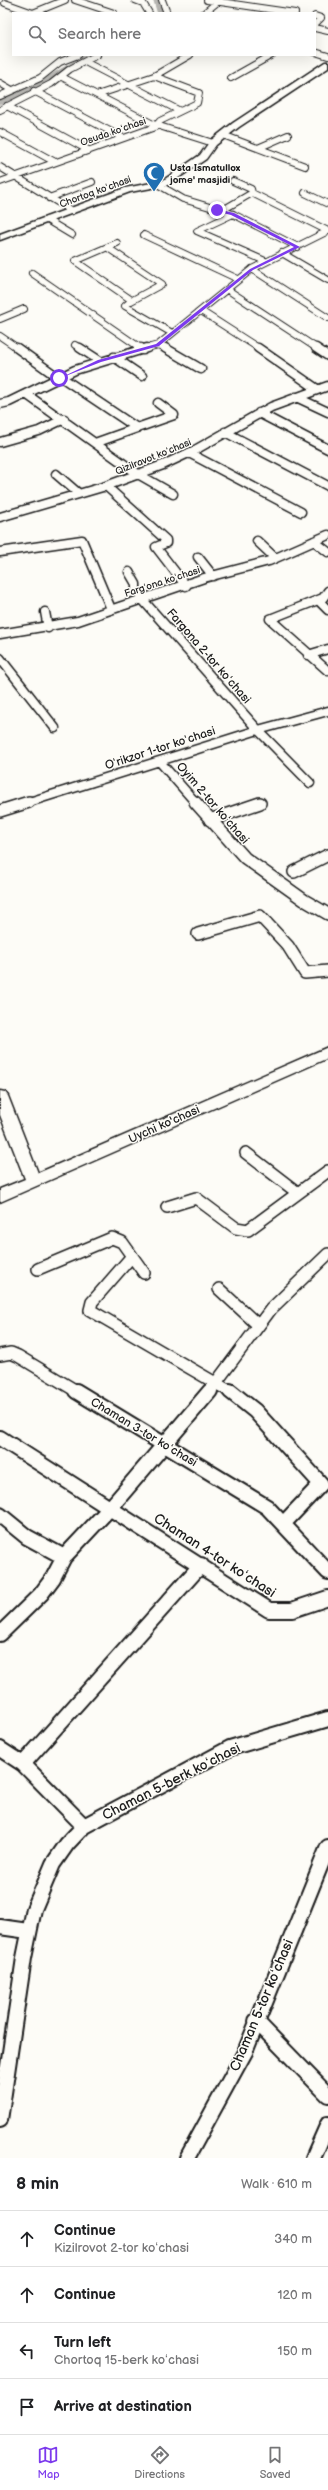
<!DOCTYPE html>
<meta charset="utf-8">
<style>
:root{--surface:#fff;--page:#f6f6f6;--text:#202124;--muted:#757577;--line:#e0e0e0;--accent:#7c3aed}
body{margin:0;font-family:"Balsamiq Sans",sans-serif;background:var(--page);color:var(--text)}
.stop{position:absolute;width:12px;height:12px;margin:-9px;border:3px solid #7c3aed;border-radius:50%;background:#fff}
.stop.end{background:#7c3aed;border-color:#fff;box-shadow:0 1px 4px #0008}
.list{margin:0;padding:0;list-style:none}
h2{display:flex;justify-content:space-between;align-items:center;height:52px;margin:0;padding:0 16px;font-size:17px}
h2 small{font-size:13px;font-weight:400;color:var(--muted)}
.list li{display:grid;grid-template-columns:26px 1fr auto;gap:12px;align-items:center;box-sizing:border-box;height:56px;padding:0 16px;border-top:1px solid var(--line)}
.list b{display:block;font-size:15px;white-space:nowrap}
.list p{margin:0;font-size:13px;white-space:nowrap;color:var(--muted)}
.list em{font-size:13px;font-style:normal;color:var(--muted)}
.icon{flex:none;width:22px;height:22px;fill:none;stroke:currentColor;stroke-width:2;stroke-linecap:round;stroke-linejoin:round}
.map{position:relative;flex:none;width:328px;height:2158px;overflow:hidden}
.search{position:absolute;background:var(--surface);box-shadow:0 4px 16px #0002;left:12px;right:12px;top:12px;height:44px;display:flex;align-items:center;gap:10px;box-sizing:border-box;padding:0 14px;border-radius:0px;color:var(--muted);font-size:15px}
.sheet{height:276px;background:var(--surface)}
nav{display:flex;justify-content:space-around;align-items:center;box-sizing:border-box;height:56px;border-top:1px solid var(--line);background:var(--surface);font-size:11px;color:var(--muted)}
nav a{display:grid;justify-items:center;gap:2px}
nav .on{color:var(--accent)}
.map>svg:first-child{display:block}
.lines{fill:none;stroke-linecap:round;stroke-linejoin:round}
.canal{stroke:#b7b6b2;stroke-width:5.5}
.minor-far3-casing{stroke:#1c1c1c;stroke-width:8}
.minor-far2-casing{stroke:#1c1c1c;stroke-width:11}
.minor-far1-casing{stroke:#1c1c1c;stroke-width:14}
.minor-casing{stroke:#1c1c1c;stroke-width:18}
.major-casing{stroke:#1c1c1c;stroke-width:3}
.minor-far3{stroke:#fdfcf7;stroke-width:6}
.minor-far2{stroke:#fdfcf7;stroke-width:8}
.minor-far1{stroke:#fdfcf7;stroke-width:11}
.minor{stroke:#fdfcf7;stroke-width:14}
.major{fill:#fdfcf7;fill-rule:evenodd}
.route{fill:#7c3aed}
.labels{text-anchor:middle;stroke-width:3;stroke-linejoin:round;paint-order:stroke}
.far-street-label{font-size:10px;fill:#1c1c1c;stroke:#fdfcf7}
.far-poi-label{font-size:10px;font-weight:bold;fill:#1c1c1c;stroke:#fdfcf7;text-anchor:start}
.street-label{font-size:12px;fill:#1c1c1c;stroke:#fdfcf7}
.near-street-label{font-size:14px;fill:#1c1c1c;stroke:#fdfcf7}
</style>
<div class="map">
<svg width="328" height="2158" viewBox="0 0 328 2158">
<rect width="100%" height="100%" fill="#fdfcf7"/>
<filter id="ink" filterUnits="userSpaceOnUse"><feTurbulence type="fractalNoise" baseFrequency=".025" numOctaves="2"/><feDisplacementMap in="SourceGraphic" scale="8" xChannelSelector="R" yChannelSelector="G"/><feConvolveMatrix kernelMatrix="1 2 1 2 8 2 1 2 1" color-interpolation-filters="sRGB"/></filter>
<g filter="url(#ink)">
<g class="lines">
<path class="canal" d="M156,0L160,13
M0,102L40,84L90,55"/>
<g class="minor-far3-casing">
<path id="minor-far3" d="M75,0L114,13
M135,0L143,3L149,13
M162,0L167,13
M207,0L295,13
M5,3L33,13
M33,13L65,0
M204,13L220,0
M315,16L321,18L315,24
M315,28L328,31
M315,52L328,56
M87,63L180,111
M62,77L153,124L213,143
M231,78L272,55
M0,83L12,90
M34,91L123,138
M97,95L154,76L190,55
M0,96L40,78L60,62L78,55
M7,106L88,150
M0,110L51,84L70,69L97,55
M0,132L55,162
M223,135L305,166
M258,148L288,135
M0,167L72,211
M233,181L251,189L252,193L328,231
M0,182L155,127L160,121L197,103L199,93L154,76
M159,185L183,199L233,214L298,247
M305,193L328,204
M49,198L92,182
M221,211L252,193
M233,214L197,231L265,261
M47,220L72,235
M144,235L238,279
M117,243L75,261L130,299L131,301L125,306L172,333
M108,248L162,284L131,301
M282,253L328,280
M252,269L328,318
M32,273L142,349
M228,290L318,349
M201,311L260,349
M0,319L24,309
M0,336L19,349
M75,345L82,349
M158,345L167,349
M144,349L158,345L252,269L328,231"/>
</g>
<g class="minor-far2-casing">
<path id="minor-far2" d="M17,348L59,378
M80,348L100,361
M141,348L143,350
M165,348L201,369
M258,348L317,389
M316,348L328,356
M114,357L142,376
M61,377L137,428L174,415L158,403
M26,394L138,474L173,494
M296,397L328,412
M0,404L9,402L75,370L147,348
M259,413L328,449
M225,432L328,486
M0,442L39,431L64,419
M95,443L137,428
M189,453L301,512
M56,474L78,493
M106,486L166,540V543L156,547L186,586
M0,517L106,486L163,465L195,450L271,407L328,386
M257,541L275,558
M314,541L328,552
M0,552L82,540L111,609
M198,557L213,576
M129,572L136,584V591L145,597
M328,591L323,598L270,619L328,671
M142,599L258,730L310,783
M318,600L328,610
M45,612L48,628
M0,634L78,621L204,578L269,561L328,535
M308,655L328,649
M0,658L55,728
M160,762L196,803
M26,803L258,730L328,711"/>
</g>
<g class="minor-far1-casing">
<path id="minor-far1" d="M195,802L245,858L304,900L328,914
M0,811L29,802
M210,820L260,803
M294,872L328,855
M198,934L260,916L288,946L305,973L328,971
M246,1153L298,1193
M167,1207L196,1198L236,1228L248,1230L328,1171
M132,1256L92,1302L90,1310L231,1392
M38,1269L112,1238L122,1242L144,1273
M219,1289L258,1325
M0,1355L11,1353L18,1356L78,1392
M209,1392L271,1309L328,1254"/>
</g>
<g class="minor-casing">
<path id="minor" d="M76,1391L267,1507L328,1572
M230,1391L255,1411L321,1484L284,1523
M0,1438L269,1610H292L328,1598
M0,1515L27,1537L64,1557
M0,1634L41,1594L53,1578L64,1557L111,1507L210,1391
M0,1749L23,1764L84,1826
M23,1764L201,1565
M0,1927L28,1931
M256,2021L328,2095
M0,2120L24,1958L34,1909L53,1864L67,1844L84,1826L230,1748L328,1719
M187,2158L245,2052L328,1847
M313,2158L328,2124"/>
</g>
<g class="major-casing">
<path id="major" d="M325,62H328V68L239,127L216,145L206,159L168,185L130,192L0,240V234L125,188L162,181L200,155L210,141L233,123Z
M328,1047V1058L0,1202V1189L25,1179L0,1115V1091L5,1092L8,1096L38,1173Z"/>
</g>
<use href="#minor-far3" class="minor-far3"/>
<use href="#minor-far2" class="minor-far2"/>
<use href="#minor-far1" class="minor-far1"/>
<use href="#minor" class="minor"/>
<use href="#major" class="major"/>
</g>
</g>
<path class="route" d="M217,209L234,213L300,247L253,270L159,346L101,362L58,379L98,360L156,344L250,269L294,247L231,215L215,211Z"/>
<defs>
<g id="mosque-pin" transform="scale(1.15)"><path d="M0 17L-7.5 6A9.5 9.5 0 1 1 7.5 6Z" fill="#1f6fb2" stroke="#fdfcf7"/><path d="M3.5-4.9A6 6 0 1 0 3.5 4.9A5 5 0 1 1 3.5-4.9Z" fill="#fff"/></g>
</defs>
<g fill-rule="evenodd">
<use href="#mosque-pin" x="154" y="173"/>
</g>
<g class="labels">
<g class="far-street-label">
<text transform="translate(113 131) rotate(-19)" y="4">Osuda koʻchasi</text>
<text transform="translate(95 191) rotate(-20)" y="4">Chortoq koʻchasi</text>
<text transform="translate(153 456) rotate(-22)" y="4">Qizilravot koʻchasi</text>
<text transform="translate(162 581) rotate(-18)" y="4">Fargʻona koʻchasi</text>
</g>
<g class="far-poi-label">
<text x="170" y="171">Usta Ismatullox<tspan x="170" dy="12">jome' masjidi</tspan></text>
</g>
<g class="street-label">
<text transform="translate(209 656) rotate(49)" y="4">Fargona 2-tor koʻchasi</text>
<text transform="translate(160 748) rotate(-18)" y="4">Oʻrikzor 1-tor koʻchasi</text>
<text transform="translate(213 803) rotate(49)" y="4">Oyim 2-tor koʻchasi</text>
<text transform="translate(164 1124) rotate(-24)" y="4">Uychi ko'chasi</text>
<text transform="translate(144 1432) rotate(31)" y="4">Chaman 3-tor koʻchasi</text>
</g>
<g class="near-street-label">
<text transform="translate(215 1555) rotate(33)" y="5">Chaman 4-tor koʻchasi</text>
<text transform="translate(171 1781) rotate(-27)" y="5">Chaman 5-berk koʻchasi</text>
<text transform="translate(261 2005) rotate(-67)" y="5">Chaman 5-tor koʻchasi</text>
</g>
</g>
</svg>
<div class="stop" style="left:59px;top:378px"></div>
<div class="stop end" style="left:217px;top:210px"></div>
<div class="search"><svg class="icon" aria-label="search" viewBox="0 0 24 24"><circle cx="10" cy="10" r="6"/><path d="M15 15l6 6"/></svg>Search here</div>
</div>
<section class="sheet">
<h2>8 min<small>Walk · 610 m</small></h2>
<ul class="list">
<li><svg class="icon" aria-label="ahead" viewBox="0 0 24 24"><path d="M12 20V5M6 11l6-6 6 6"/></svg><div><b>Continue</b><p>Kizilrovot 2-tor koʻchasi</p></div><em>340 m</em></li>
<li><svg class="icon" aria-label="ahead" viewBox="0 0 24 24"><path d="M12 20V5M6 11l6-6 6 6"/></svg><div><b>Continue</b></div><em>120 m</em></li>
<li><svg class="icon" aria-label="left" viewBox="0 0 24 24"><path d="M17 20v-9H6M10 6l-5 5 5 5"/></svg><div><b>Turn left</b><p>Chortoq 15-berk koʻchasi</p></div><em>150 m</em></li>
<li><svg class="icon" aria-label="arrive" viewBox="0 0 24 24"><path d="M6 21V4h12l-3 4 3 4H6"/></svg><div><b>Arrive at destination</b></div></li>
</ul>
</section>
<nav>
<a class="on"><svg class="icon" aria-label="map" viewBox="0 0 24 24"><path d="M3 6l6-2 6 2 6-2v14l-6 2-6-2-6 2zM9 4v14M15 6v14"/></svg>Map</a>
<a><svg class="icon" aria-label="directions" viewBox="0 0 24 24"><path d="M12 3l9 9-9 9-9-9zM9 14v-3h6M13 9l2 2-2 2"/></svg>Directions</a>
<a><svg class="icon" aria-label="saved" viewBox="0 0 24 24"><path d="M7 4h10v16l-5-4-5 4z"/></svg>Saved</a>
</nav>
